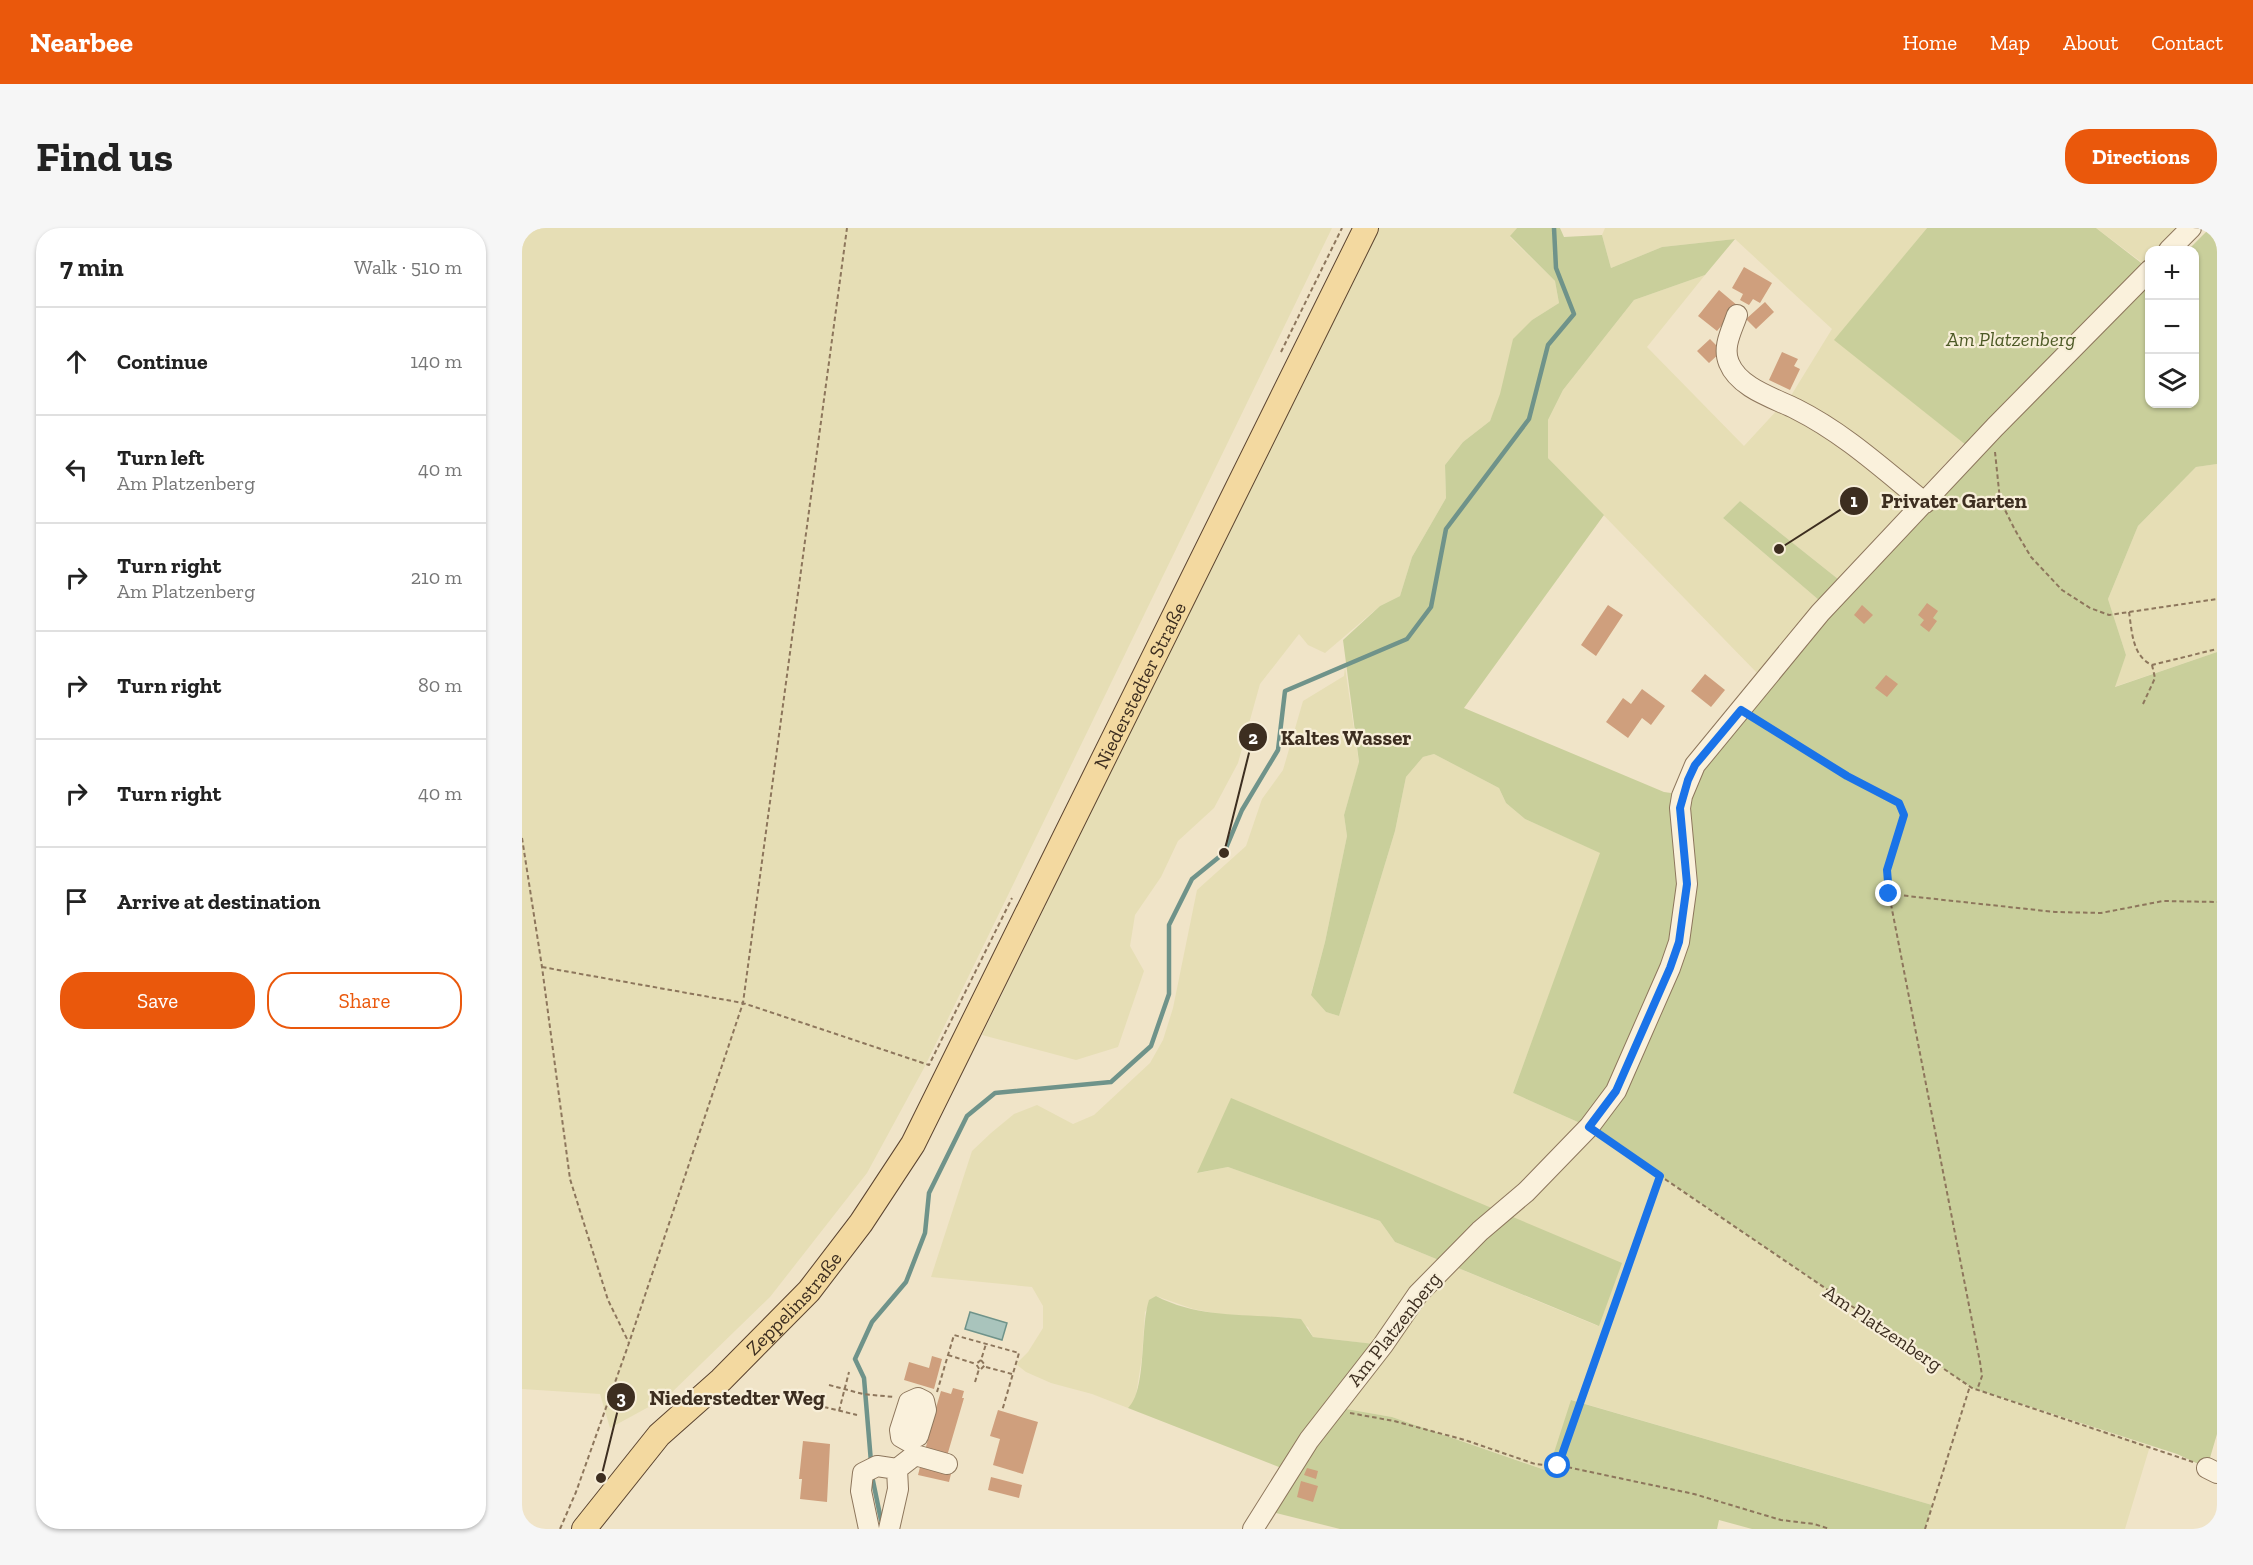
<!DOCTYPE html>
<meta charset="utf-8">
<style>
:root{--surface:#fff;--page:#f6f6f6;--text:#222;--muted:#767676;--line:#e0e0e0;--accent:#ea580c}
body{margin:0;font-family:"Zilla Slab",serif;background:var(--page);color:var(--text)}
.controls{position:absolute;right:18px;top:18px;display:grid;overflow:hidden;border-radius:12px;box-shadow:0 2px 4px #0004}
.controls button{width:54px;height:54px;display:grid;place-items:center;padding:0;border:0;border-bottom:2px solid var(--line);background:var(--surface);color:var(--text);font:30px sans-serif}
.stop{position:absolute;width:18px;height:18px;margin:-14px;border:4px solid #1a73e8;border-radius:50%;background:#fff}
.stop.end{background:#1a73e8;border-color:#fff;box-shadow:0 2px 6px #0008}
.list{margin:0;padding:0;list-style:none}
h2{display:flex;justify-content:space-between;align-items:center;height:78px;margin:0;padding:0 24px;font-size:26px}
h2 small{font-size:20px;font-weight:400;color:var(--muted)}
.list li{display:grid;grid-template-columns:39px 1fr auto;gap:18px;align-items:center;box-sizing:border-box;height:108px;padding:0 24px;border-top:2px solid var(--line)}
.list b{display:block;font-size:22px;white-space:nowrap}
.list p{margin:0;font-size:20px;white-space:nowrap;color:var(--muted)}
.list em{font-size:20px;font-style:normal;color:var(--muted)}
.actions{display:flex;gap:12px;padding:18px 24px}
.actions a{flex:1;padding:14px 0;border:2px solid var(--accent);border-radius:24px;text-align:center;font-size:21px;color:var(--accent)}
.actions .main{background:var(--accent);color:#fff}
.icon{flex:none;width:33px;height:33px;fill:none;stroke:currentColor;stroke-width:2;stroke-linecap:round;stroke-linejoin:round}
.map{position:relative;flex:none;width:1695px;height:1301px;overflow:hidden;border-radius:24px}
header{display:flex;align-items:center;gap:36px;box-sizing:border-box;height:84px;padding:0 30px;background:var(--accent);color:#fff}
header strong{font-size:28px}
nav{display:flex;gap:33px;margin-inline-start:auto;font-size:21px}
.intro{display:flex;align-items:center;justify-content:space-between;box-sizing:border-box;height:144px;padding:0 36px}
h1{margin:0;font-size:42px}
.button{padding:15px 27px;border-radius:24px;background:var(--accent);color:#fff;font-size:21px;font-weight:700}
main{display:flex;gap:36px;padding:0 36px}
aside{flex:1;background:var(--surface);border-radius:24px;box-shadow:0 2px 4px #0004}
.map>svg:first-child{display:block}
.farmland{fill:#e6deb5;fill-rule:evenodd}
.green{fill:#c9cf9b}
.water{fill:#a9c4bc;stroke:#6f938a;stroke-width:1.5}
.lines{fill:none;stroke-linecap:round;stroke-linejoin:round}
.stream{stroke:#6f938a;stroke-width:4.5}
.building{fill:#cf9f7d}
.minor-casing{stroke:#8d765c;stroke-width:22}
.major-casing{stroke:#5b4430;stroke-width:26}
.path{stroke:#8d765c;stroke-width:2;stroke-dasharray:4.5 3;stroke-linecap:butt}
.minor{stroke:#faf1dc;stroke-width:20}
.major{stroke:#f3d9a0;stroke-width:24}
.route{stroke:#1a73e8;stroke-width:8}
.labels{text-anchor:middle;stroke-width:4.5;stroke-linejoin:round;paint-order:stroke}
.park-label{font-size:20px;font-style:italic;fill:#4d5a26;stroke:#f7eed8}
.street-label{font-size:20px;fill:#3d2e20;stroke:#f7eed8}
.leader{fill:none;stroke:#3d2e20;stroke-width:2}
.callout-dot{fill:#3d2e20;stroke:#f7eed8;stroke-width:2}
.mark-label{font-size:18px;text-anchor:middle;font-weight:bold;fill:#fff}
.callout-label{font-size:21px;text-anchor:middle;font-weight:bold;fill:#3d2e20;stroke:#f7eed8;stroke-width:4.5;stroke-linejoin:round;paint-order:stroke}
</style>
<header>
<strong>Nearbee</strong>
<nav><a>Home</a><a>Map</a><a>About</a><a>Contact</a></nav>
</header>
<div class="intro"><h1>Find us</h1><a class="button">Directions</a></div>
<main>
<aside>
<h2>7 min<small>Walk · 510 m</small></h2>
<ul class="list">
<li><svg class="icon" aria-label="ahead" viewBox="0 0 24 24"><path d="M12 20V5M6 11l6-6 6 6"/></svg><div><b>Continue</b></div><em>140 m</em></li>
<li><svg class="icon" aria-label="left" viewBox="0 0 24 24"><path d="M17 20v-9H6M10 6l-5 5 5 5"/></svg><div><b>Turn left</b><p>Am Platzenberg</p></div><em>40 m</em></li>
<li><svg class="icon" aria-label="right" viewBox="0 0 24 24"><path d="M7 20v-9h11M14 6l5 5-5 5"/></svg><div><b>Turn right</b><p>Am Platzenberg</p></div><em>210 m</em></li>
<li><svg class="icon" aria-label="right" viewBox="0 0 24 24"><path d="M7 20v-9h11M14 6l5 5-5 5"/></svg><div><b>Turn right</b></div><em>80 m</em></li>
<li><svg class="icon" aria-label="right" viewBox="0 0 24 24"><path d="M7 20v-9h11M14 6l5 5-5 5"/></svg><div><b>Turn right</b></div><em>40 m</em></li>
<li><svg class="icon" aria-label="arrive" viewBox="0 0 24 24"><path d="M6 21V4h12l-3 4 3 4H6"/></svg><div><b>Arrive at destination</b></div></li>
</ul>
<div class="actions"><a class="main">Save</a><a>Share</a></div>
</aside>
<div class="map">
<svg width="1695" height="1301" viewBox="0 0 1695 1301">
<rect width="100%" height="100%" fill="#f0e4c8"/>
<path class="farmland" d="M0,0H810L402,840L345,945L248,1069L145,1169L88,1200L78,1166L0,1161Z
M854,0H995L988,9L1033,53L1037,75L1010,92L968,193L941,214L923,237L924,270L890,329L878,368L858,378L803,425L786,417L777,406L738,456L716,535L692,580L656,613L639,649L613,687L608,718L622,743L596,819L554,832L460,807Z
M1083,0H1405L1313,112L1442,215L1316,351L1218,273L1201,290L1298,373L1236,446L1026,230V192L1041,162L1112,72L1183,47L1125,119L1222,218L1270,166L1310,101L1213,11L1140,19L1089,40L1080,7Z
M1574,0H1657L1635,22H1628L1627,31L1622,36Z
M1695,236V424L1592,459L1604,427L1586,371L1616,298L1674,239Z
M823,439L837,535L822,587L825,608L803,714L789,766L804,784L817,788L873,603L884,549L901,529L912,526L977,560L984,575L1003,591L1079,625L991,865L1067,899L1450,1160L1628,1218L1603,1301H1403L1410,1277L1050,1172L1027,1243L870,1189L813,1179L860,1117L791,1109L786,1099L764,1089H711L671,1081L634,1068L623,1084L620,1129L613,1174L606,1180L570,1166L529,1155L504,1144L494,1136L506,1124L521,1100V1078L510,1059L409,1049L450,923L469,905L492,886L515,877L551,896L572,887L628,835L641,812L651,780L675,662L724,618L740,571L761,542L781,473L822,448ZM709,871L1076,1098L873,1014L858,993L706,939L676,945Z"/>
<path class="green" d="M995,0H1038L1042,9L1080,7L1089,40L1140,19L1213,11L1183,47L1112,72L1041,162L1026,192V230L1082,287L942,480L1142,564L1156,566L1164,563L1204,503L1454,225L1312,112L1405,0H1574L1627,41L1628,176H1672V22H1666L1688,0H1695V236L1674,239L1616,298L1586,371L1604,427L1593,459L1695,424V1206L1685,1240L1655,1226L1450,1160L1067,899L991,865L1078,625L1003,591L984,575L977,560L912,526L901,529L884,549L873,603L817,788L804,784L789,767L803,714L825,608L822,587L837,534L821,412L858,378L878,368L890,329L924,270L923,237L941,214L968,193L978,166L991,111L1010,92L1037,75L1033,53L988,8Z
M1218,273L1316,351L1298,373L1201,290Z
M709,870L1100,1035L1077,1098L873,1014L858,993L706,939L675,945Z
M634,1068C680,1092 730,1085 779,1091L791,1109L861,1117L813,1179L870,1189L1026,1243L1049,1172L1410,1277L1403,1301H1230L1197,1292L1195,1301H818L742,1282L767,1243L606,1180C625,1163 618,1099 627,1072Z"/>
<path class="water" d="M448,1084L485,1095L480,1112L443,1101Z"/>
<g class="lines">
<path class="stream" d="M349,1234L342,1150L333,1131L350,1094L384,1054L403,1005L407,965L445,888L473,865L589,854L629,818L647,766V697L670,651L702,625L720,582L756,522L763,463L885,411L909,379L924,301L1007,191L1026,117L1052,86L1034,40L1032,0
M350,1248L359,1292"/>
</g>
<path class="building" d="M1222,39L1250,55L1238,75L1231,71L1227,77L1218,72L1221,66L1210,60Z
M1197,62L1216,78L1195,103L1176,88Z
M1243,74L1252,84L1234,101L1224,91Z
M1188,111L1200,123L1187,135L1175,123Z
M1260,124L1276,131L1272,138L1278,141L1268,162L1247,152Z
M1405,375L1416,383L1411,390L1415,393L1407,404L1398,397L1402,392L1396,387Z
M1086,377L1101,387L1074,428L1059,417Z
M1340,377L1351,387L1342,396L1332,387Z
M1183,446L1203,462L1189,479L1169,463Z
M1364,447L1376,456L1365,469L1353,460Z
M1120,461L1143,478L1129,497L1120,490L1106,510L1084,494L1101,470L1109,476Z
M410,1128L420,1131L412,1161L382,1152L387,1134L407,1140Z
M431,1160L442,1163L440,1170H442L425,1228L403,1222L407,1208L398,1205L408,1200L419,1163L429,1166Z
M476,1182L516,1194L501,1246L471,1237L478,1211L468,1208Z
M281,1213L308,1216L305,1274L278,1271L280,1251H277Z
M399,1235L430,1242L427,1254L396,1247Z
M785,1240L796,1243L794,1251L782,1247Z
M469,1249L500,1257L497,1270L466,1262Z
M779,1253L796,1258L791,1274L775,1269Z"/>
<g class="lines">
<g class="minor-casing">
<path id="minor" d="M1647,22L1669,0
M1215,87C1210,102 1200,119 1207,135C1217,160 1252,170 1274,181C1322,205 1361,241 1403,275
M396,1170L402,1173L404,1182L396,1208L386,1213L379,1209L378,1202L387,1174Z
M1685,1240L1695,1245
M347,1301L339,1263L341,1245L355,1238L375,1241
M367,1301L376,1261L375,1241L393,1227L425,1236
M731,1301L787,1212L861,1117L896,1066L958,1003L1004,964L1067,899L1094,863L1148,740L1157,714L1165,656L1158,580L1160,568L1173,537L1298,385L1473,199L1628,42"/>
</g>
<g class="major-casing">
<g id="major">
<path id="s1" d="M62,1301L137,1207L199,1152L287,1063L339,995L391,916L844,0"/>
</g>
</g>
<path class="path" d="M759,124L820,0
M1473,224L1478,272L1493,302L1509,329L1540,362L1568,380L1587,387L1695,371
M1607,384C1610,403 1610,428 1630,437L1695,421
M1621,476L1633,450L1630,437
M1233,493L1273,514L1325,548L1370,570L1380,581V598L1365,642L1367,666L1458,1134L1460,1148L1455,1162
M0,610L20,739L48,951L86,1072L107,1115
M1367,666L1533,684L1579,685L1641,673L1695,674
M20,739L221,775L407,837L490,670
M1081,909L1450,1160L1671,1234
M426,1127L454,1136
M459,1132L463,1137L458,1142L454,1136L459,1132L464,1116
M464,1139L490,1146
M453,1154L457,1141
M307,1157L341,1166L372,1169
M415,1164L432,1107L497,1125L480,1183
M302,1179L335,1187
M317,1183L327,1144
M828,1185L872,1193L943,1212L1013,1236L1045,1239L1172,1266L1259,1292L1292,1296L1308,1301
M1036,1238L1138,948
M38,1301L54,1264L107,1115L221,775L325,0
M1403,1301L1448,1158"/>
<use href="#minor" class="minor"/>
<use href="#major" class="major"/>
</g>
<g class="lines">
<path class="route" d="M1036,1238L1138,948L1067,899L1094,863L1148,740L1157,714L1165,656L1158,580L1166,552L1173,537L1219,482L1325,548L1377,575L1382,587L1365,642L1367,666"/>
</g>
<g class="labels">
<g class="park-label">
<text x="1489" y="118">Am Platzenberg</text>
</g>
<g class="street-label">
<text dy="7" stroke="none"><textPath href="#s1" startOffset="1020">Niederstedter Straße</textPath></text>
<text dy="7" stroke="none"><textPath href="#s1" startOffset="309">Zeppelinstraße</textPath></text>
<text transform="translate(1361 1100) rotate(34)" y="7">Am Platzenberg</text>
<text transform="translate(872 1101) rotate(-52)" y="7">Am Platzenberg</text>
</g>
</g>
<path class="leader" d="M1257 321L1332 273M702 625L731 509M79 1250L99 1169"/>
<g class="callout-dot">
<circle cx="1257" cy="321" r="6"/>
<circle cx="702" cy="625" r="6"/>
<circle cx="79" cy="1250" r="6"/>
<circle cx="1332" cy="273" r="15"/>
<circle cx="731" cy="509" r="15"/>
<circle cx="99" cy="1169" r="15"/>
</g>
<g class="mark-label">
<text x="1332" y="279">1</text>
<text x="731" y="516">2</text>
<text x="99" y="1176">3</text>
</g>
<g class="callout-label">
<text x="1432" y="280">Privater Garten</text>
<text x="824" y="517">Kaltes Wasser</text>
<text x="215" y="1177">Niederstedter Weg</text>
</g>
</svg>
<div class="controls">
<button>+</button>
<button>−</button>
<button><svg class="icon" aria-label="layers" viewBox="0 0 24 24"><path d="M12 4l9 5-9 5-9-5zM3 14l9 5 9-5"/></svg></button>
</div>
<div class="stop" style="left:1036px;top:1238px"></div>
<div class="stop end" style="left:1367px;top:666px"></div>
</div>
</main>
